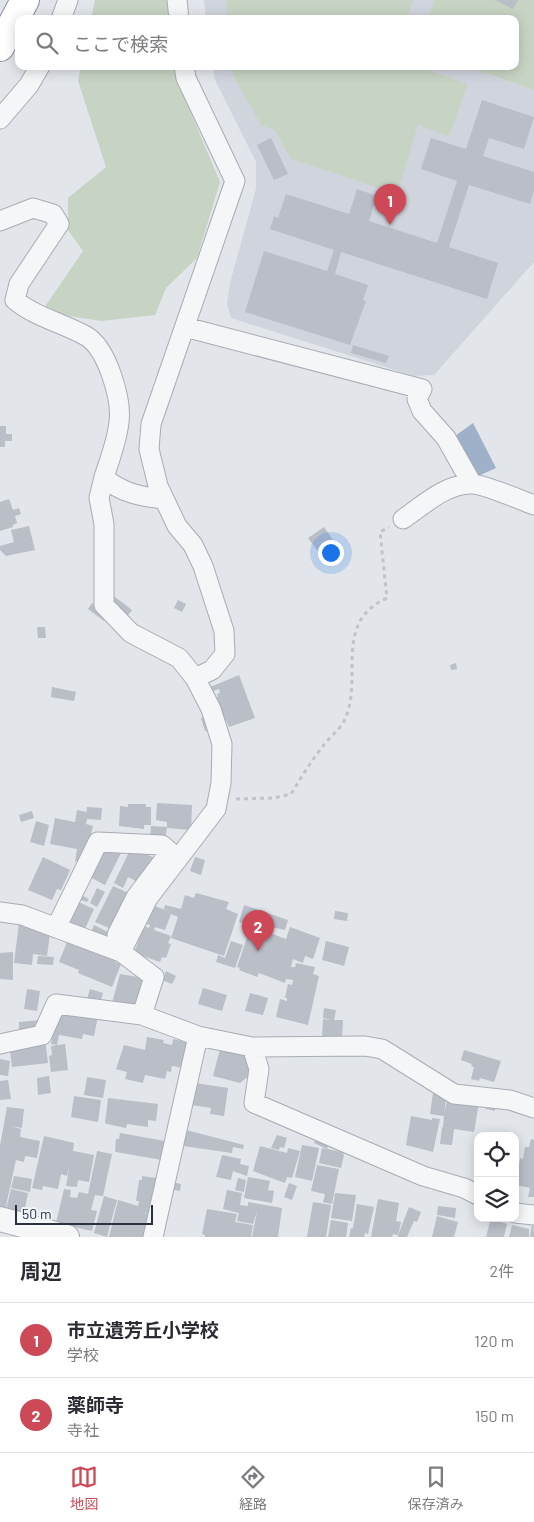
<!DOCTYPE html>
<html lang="ja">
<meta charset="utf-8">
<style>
:root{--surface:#fff;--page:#f2f2f3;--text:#2b2b33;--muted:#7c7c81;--line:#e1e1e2;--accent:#cd4958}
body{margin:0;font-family:Barlow,"Noto Sans JP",sans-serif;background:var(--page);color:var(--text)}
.controls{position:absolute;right:15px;bottom:15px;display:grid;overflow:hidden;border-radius:10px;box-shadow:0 2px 12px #0003}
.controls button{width:45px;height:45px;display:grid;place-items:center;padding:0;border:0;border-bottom:1px solid var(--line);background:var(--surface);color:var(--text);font:25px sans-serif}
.scale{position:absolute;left:15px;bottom:12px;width:138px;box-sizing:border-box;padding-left:5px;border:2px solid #2a3242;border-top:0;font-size:14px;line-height:18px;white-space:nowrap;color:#2a3242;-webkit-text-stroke:4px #f1f4f7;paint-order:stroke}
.you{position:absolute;left:330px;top:552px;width:18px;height:18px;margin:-12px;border:4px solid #fff;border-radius:50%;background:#1a73e8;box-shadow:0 0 0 8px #1a73e833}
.badge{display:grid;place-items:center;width:32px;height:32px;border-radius:50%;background:var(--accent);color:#fff;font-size:16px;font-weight:700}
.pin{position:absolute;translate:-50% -41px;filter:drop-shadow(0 1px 2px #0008)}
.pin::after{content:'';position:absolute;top:26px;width:18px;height:15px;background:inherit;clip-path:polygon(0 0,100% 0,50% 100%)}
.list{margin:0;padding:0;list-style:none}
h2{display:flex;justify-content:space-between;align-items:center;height:65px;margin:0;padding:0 20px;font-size:21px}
h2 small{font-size:16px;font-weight:400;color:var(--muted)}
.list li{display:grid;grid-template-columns:32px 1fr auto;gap:15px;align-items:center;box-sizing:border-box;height:75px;padding:0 20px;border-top:1px solid var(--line)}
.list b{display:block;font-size:19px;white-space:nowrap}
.list p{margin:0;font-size:16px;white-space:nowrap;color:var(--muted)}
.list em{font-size:16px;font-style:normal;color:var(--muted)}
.icon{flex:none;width:28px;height:28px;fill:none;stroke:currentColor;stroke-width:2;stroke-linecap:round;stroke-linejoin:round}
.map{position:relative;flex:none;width:534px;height:1237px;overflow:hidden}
.search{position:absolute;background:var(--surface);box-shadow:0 2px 12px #0003;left:15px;right:15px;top:15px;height:55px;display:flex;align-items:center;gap:12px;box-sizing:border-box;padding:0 18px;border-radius:10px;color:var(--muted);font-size:19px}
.sheet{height:215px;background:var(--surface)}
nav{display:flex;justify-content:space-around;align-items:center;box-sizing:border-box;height:70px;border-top:1px solid var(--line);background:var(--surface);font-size:14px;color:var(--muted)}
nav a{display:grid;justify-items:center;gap:2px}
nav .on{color:var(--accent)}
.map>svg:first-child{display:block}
.built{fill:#d0d4dc}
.green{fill:#c7d4c3}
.water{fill:#9eb1c9}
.building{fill:#b9bec7}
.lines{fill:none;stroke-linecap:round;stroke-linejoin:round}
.minor-casing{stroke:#a7acb4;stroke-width:21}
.tertiary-casing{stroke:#a7acb4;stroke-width:26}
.motorway-casing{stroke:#8991a1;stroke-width:30}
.path{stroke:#c0c3c9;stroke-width:3;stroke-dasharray:4 4;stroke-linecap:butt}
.minor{stroke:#f5f6f8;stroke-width:19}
.tertiary{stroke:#f5f6f8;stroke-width:24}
.motorway{stroke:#fff;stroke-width:28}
</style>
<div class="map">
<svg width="534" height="1237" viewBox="0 0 534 1237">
<rect width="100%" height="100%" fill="#e2e5ea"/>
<path class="built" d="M204,0H434L428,19H206Z
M213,66H465L534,90V262L434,375L414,376L231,318L227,304L230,283L256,189V162L215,80Z"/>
<path class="green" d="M95,0H169L171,19H91Z
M227,0H413L406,19H227Z
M434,0H534V90L465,66H515V19H428Z
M81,66H175L176,78L220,182L197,258L166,288L155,315L102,321L68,316L44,308L83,251L68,230V198L106,167L78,81Z
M228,66H415L468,84L449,136L418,125L397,194L291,159L275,130L261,125Z"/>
<path class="water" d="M473,423L496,468L478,476L455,436Z"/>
<path class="building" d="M495,0H518L513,9Z
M482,100L534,117L524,149L489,138L483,156L534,172V191L530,204L469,185L449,247L498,263L487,299L341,252L335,274L368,285L363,300L366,301L350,345L245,312L264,251L327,271L334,250L270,229L274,216L278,218L286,194L349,214L357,189L377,196L369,221L437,243L457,181L421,169L431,138L466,149Z
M271,138L288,174L274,180L257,145Z
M353,345L389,356L386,363L351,353Z
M0,426H6V434H12V441H5V447H0Z
M9,499L13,510L19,508L21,514L15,516L17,523L13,525V527L0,531V502Z
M29,526L35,550L6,556L0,550V546L14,542L11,530Z
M324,527L344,556L330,567L308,538Z
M111,594L132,610L125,619L104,603Z
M178,600L186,604L182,612L174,608Z
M92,603L108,615L104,621L88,609Z
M37,627H45L46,638H38Z
M456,663L457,669L451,670L450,665Z
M239,675L255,718L229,727L226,720L224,722L216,698L218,697L217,694L220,693L219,689L210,692L208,688Z
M52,687L76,692L74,701L51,697Z
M209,716L213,729L205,731L201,718Z
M157,803L192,805L191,830L167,828V822L156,820Z
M128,804H146V807H151V825H144V829L119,826L120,806L128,807Z
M87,807L102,808L101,820L87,819L86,824L93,826L84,863L75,861L77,849L50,844L55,818L75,822L77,810L86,812V815Z
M32,811L34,818L21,822L19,815Z
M36,821L49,825L44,846L30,842Z
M151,826L167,827L165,841L150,839Z
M101,847L122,851L105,885L86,875Z
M131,848L155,858L142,884L128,877L123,888L114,883Z
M43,857L70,870L61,890L57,889L52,900L28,890Z
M195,857L205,860L201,875L190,871Z
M113,886L133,895L116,931L95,922Z
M97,888L105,892L97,907L90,903Z
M196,893L229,902L226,909L238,914L224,956L171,938L178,917L171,914L165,930L155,927L154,930L171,936L168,943L171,944L166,958L162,957L160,962L134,953L144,926L149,928L150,925L147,924L154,906L172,912L164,909L165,905L181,909L185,895L194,898Z
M83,896L89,899L87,902L81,900Z
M74,900L94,909L84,931L64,923Z
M244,905L288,920L285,930L266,926L264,930L239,922Z
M335,911L348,913L347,921L334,919Z
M19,923L51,927L47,956L33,954L32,965L14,963Z
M94,925L110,933L108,939L91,932Z
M251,926L286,939L290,927L320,938L313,959L305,956L303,963L293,959L291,967H295L296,963L315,967L313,974L319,976L308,1025L276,1017L280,999L287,1001V998H285L288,984L292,985L293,980L286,979L285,983L259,973L257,977L239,970L240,968L237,967Z
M69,937L117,956L115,962L121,964L112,987L78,973L79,970L59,962Z
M231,941L243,945L235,968L216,962L218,955L225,958Z
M326,941L349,947L344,966L322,960Z
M13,952V980L0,979V953Z
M38,956L54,957L53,965L37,964Z
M166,971L176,976L172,984L162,980Z
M120,974L145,978L140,998H136L135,1004L139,1005L112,1003Z
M203,988L227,995L222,1011L198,1004Z
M27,989L40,991L37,1011L24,1009Z
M90,989L103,993L100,1003L87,999Z
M250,993L268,998L263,1015L245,1011Z
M59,1003L99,1011L94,1036L83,1034L82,1039L59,1035L57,1045L51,1044Z
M324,1008L336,1010L334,1020H343L342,1040L322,1039L323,1019L332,1020L323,1018Z
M40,1020L41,1034L19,1036V1022Z
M147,1037L164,1040L163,1043L172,1045L173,1039L190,1043L185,1068L172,1066L171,1072L167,1071L165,1079L145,1075L143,1083L125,1079L127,1072L116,1069L124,1045L145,1050Z
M45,1038L48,1063L12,1067L9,1042Z
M65,1044L68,1070L51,1072L49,1056L52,1055L51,1046Z
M220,1049L252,1057L255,1071L240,1083L213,1076Z
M464,1050L501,1061L494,1082L480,1078L479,1081L471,1079L474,1067L471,1066L472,1064L461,1060Z
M0,1059L10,1061L8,1076L0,1075Z
M49,1076L51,1093L38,1095L37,1078Z
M87,1077L106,1080L103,1098L84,1095Z
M8,1080L11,1099L0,1100V1081Z
M195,1083L228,1088L224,1116L210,1114L211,1108L192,1105Z
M433,1093L447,1095L444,1113L447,1102L469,1105L470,1102L479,1103L474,1132L454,1129L452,1145L440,1144L442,1127L448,1128L443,1127L444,1116L430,1114Z
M74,1096L101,1100L98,1122L71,1117Z
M108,1098L158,1104L156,1121L148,1120V1127L127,1124L126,1128L107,1124L105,1123Z
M487,1101L496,1103L495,1111L486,1109Z
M7,1107L24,1109L22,1128L11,1126L21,1129L20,1137L40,1141L37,1158L25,1156L24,1162L16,1160L5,1210L0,1209V1146Z
M411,1116L432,1120V1118L440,1119L433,1152L406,1145Z
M186,1130L244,1145L243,1149L233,1147L232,1153L183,1146Z
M120,1133L165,1141L162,1160L116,1152L115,1151L116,1139H119Z
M318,1133L331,1139L327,1149L314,1143Z
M277,1135L287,1138L284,1148L280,1147L279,1150L271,1148Z
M44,1136L74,1143L73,1151L94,1155L89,1182L78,1180L77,1187L66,1186L70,1163L67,1176L61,1174L58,1189L43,1186L42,1190L32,1188Z
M531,1139L534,1140V1197H528L530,1188L516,1185L520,1158L523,1159L525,1147H529Z
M302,1145L319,1148L312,1181L295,1177Z
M260,1146L287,1153L288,1148L300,1151L292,1178L287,1177L285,1183L253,1171Z
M322,1148L342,1152L344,1155L341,1168L319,1163Z
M97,1151L112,1154L103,1196L95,1195L91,1210L97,1211L92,1231L56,1223L64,1189L71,1190L70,1197L77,1198L79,1192L88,1194Z
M222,1155L241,1159L240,1164L249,1166L247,1176L233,1171L231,1180L216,1177Z
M317,1165L339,1169L332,1204L323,1202L325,1194L311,1191Z
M14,1176L32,1179L30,1192L11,1188Z
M142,1176L156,1178L149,1214L143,1213L149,1215L143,1237H109L118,1200L138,1206L139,1201H136L139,1180H142Z
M248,1177L270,1181L268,1190L274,1191L272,1203L244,1198Z
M238,1178L246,1180L244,1192L235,1190Z
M171,1182L181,1184L180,1191L170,1189Z
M289,1183L297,1186L292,1200L284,1197Z
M11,1189L28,1193L24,1213L6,1209Z
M227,1190L242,1193L240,1205L248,1206V1202L282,1208L278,1237H252L257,1211L253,1224L237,1221L239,1213L223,1209Z
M335,1193L356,1195L352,1221L331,1218Z
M104,1196L117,1200L107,1237L94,1233Z
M378,1199L399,1203L396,1221L401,1222L398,1235L409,1207L421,1212L417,1222L414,1221L407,1237H398V1235L393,1234L392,1237H371Z
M313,1202L331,1205L326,1237H307Z
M357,1204L374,1207L368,1234L365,1233L364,1237H349L351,1228H353Z
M438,1206L456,1208L455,1218L437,1215Z
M207,1209L237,1214L235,1222L253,1225L251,1237H205V1235L202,1234Z
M437,1216L458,1222L454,1237H432Z
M533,1217L534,1237H530Z
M491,1218H499L498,1221L507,1224L504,1237H486Z
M331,1220L348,1223L346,1237H328Z
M512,1225L529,1229V1237H509Z"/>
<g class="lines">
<g class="minor-casing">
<path id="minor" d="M177,0L179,19
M61,19L68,0
M184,66L186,78L235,181L151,424L149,449L158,486L177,526L193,545L203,566L224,631L225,654L212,670L195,678
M0,119L29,85L40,66
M0,221L33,208L53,214L59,224L19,284L15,300C35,317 63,323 86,336C107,348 122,399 119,422C117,441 110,459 104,477C120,493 143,497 164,499
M185,327L422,389L417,399L422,411L446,438L472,484
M403,519C422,506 447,483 472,484C483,484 521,500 534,505
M0,912L22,915L121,952L154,977L142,1015L198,1036L252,1047L365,1046L382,1049L454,1094L510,1100L534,1108
M56,928L98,842L162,845L170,852L136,897L117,935L121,952L148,898L216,809L221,783L222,744L211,709L195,678L179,658L131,633L104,605V524L99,498L104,477
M0,1044L42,1035L56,1004L142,1015
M252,1047L259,1069L254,1103L423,1176L464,1188L478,1195
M515,1213L534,1215
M153,1237L198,1036"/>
</g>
<g class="tertiary-casing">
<path id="tertiary" d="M0,1219L67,1237"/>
</g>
<g class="motorway-casing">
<path id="motorway" d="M0,47L25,0"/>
</g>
<path class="path" d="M236,799L274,798L291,794C301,778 311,761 323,746C329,738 338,731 343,723C366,681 330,624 387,598L380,532L389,527"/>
<use href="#minor" class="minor"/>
<use href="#tertiary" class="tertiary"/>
<use href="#motorway" class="motorway"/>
</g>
</svg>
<div class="controls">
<button><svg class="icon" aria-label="locate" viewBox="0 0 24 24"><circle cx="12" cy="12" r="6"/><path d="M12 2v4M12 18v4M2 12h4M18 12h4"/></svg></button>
<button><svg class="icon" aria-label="layers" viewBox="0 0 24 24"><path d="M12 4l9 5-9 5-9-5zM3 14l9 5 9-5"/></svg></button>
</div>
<div class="scale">50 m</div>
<div class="you"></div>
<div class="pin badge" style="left:390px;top:225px">1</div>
<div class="pin badge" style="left:258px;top:951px">2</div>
<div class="search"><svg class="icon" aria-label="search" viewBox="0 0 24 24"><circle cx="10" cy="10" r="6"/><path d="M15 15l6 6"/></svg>ここで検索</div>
</div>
<section class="sheet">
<h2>周辺<small>2件</small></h2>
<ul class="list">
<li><span class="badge">1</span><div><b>市立遺芳丘小学校</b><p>学校</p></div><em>120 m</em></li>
<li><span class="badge">2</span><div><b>薬師寺</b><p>寺社</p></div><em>150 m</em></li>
</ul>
</section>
<nav>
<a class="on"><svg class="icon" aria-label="map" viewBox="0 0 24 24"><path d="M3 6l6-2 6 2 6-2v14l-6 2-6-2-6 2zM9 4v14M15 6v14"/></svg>地図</a>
<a><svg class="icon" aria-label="directions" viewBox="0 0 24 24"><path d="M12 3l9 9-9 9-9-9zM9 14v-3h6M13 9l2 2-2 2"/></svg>経路</a>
<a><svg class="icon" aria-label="saved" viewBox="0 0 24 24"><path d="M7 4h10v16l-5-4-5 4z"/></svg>保存済み</a>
</nav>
